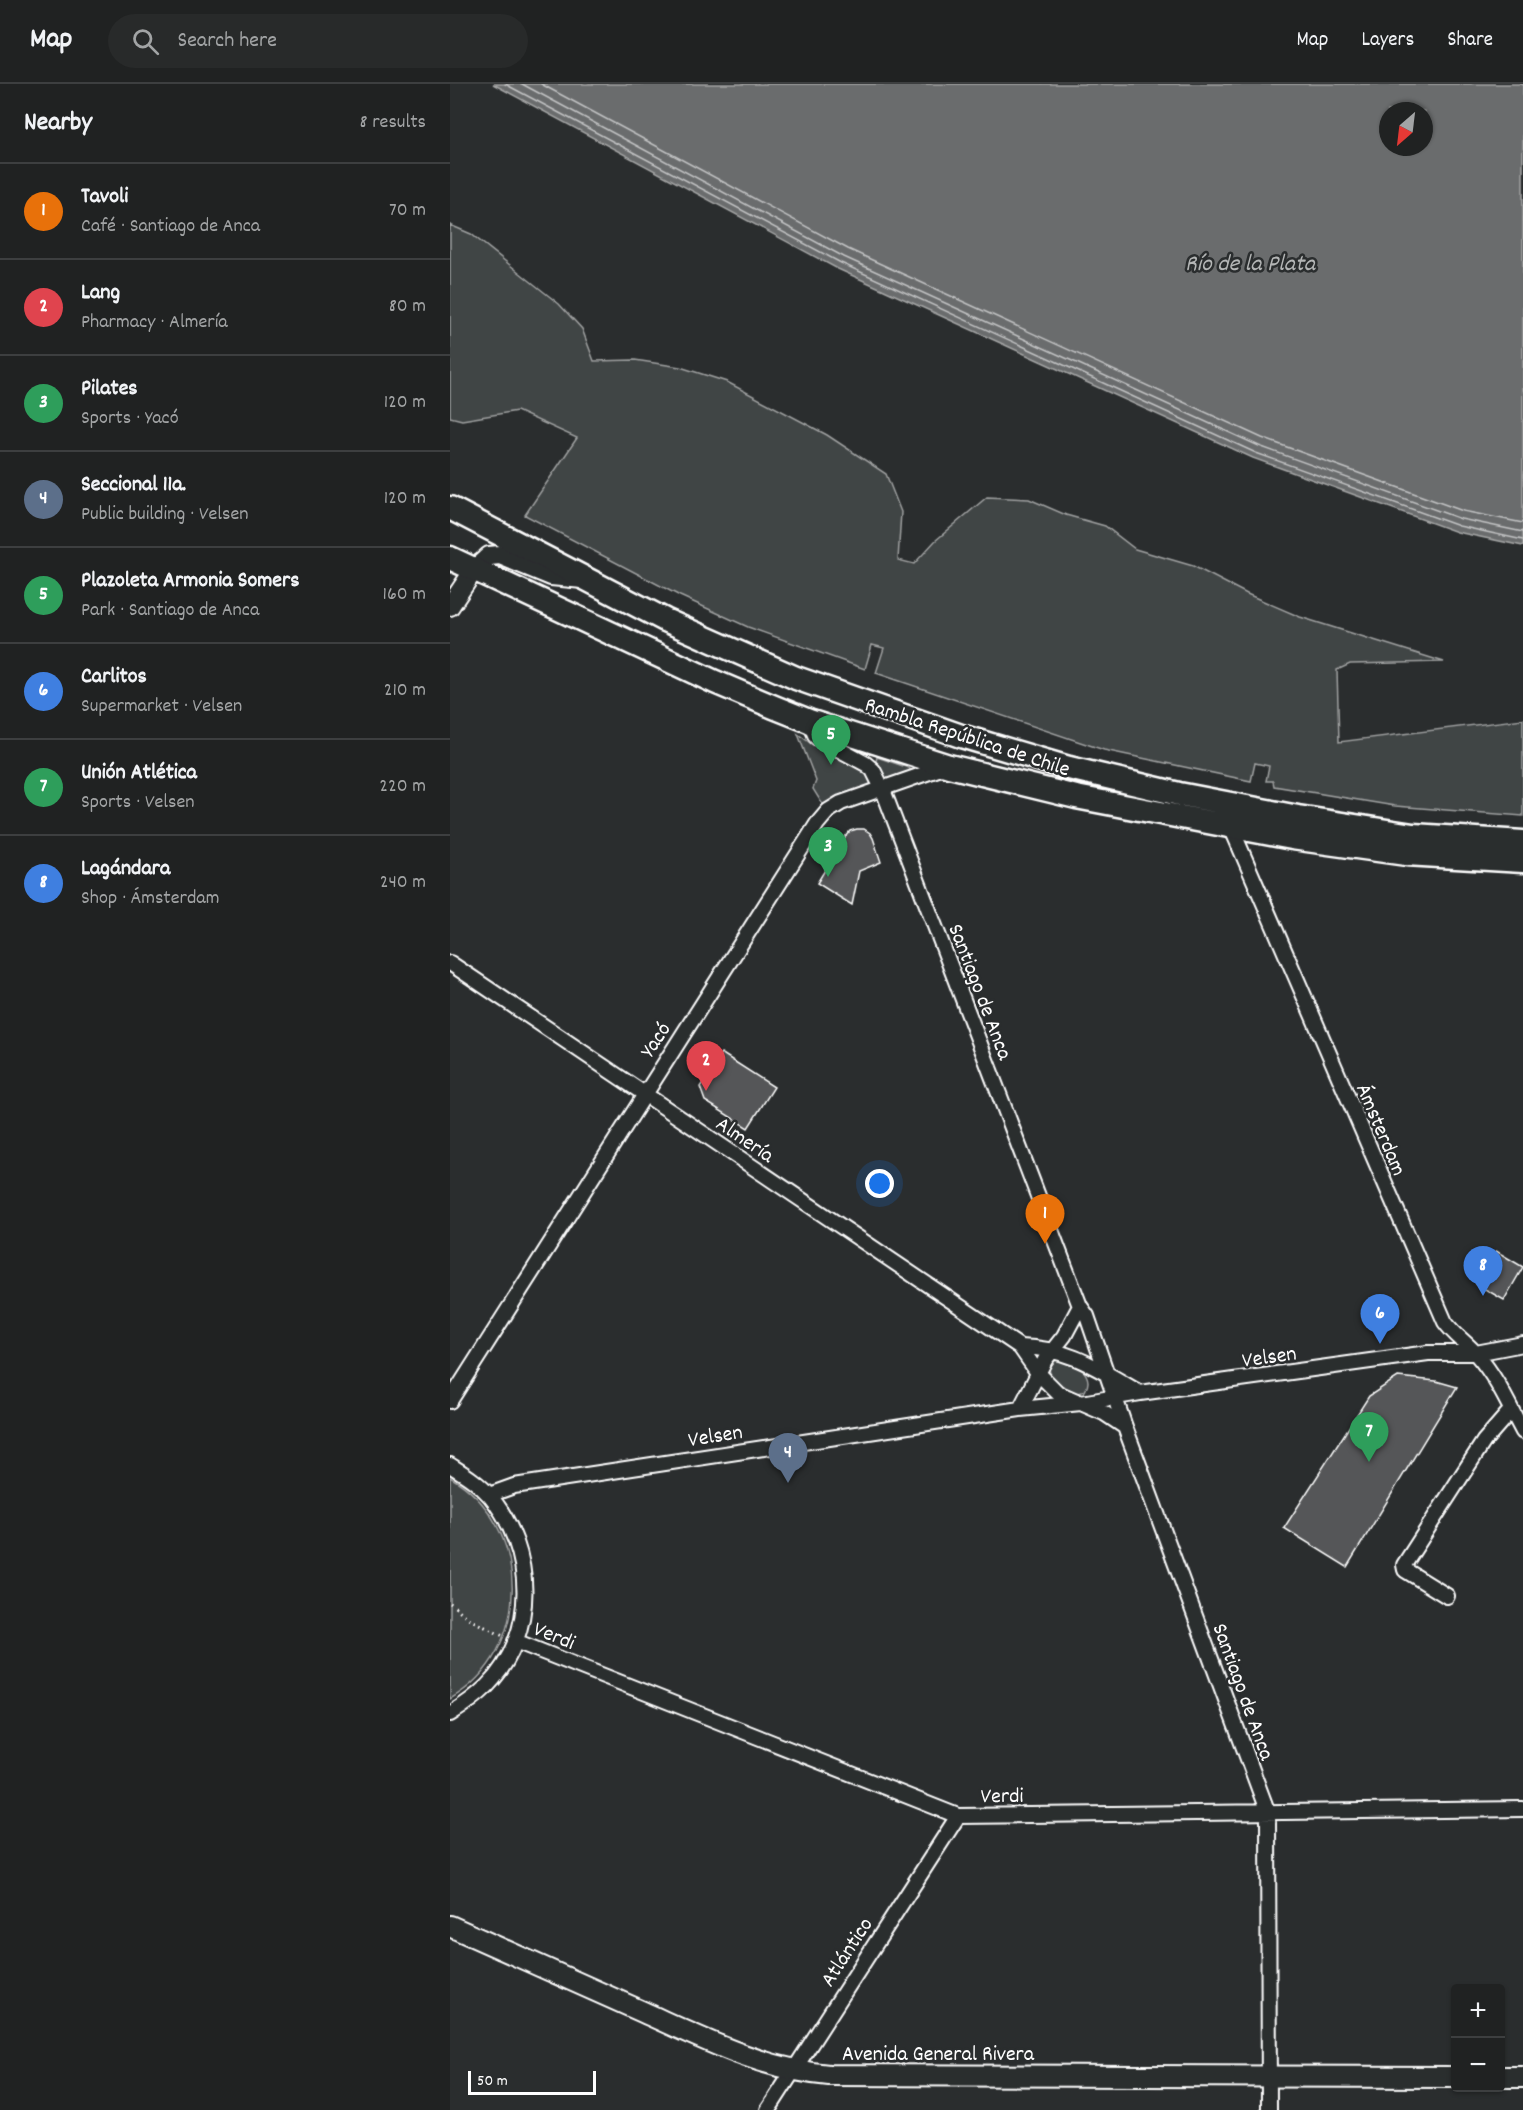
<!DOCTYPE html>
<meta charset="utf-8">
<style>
:root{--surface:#202222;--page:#282a2a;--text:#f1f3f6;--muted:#a2a4a5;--line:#3d3f40;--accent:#8c9099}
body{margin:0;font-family:Dekko,sans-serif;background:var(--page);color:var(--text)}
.controls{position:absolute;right:18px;bottom:18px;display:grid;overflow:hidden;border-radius:6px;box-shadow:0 2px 4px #0004}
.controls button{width:54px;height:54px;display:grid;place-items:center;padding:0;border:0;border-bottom:2px solid var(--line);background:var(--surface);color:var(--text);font:30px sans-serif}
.compass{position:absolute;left:929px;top:18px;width:54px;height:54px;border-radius:50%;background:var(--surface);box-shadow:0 2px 4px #0004;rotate:208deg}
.scale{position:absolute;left:18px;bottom:15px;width:128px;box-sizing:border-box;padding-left:6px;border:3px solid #fff;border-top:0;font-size:16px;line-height:21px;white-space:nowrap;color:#fff;-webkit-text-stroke:4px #2a2d2e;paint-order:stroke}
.you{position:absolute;left:430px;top:1100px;width:21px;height:21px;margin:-15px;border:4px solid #fff;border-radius:50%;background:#1a73e8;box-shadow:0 0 0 9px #1a73e833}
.badge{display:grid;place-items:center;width:39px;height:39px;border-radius:50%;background:var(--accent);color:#fff;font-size:20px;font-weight:700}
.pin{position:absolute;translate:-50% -50px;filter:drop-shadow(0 2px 3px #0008)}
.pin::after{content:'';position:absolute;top:32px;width:21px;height:18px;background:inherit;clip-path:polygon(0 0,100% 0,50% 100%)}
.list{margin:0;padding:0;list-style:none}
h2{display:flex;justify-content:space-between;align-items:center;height:78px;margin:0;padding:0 24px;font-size:26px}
h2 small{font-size:20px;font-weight:400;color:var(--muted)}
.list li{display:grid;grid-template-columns:39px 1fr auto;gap:18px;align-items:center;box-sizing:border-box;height:96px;padding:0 24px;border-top:2px solid var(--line)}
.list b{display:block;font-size:22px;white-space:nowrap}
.list p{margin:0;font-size:20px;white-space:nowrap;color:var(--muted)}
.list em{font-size:20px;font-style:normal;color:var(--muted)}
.icon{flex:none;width:33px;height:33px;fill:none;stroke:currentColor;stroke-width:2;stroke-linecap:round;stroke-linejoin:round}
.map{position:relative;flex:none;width:1073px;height:2026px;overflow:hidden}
header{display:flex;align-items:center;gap:36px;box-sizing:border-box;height:84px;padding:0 30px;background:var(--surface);border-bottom:2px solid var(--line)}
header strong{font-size:28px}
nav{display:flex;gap:33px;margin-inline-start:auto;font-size:21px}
.search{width:420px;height:54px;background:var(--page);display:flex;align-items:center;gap:15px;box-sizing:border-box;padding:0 21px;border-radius:33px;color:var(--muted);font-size:22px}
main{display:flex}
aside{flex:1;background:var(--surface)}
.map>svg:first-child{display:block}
.green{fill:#414445;stroke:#a0a2a2;stroke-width:1.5}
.water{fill:#6a6c6d;stroke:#a6a7a7;stroke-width:1.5;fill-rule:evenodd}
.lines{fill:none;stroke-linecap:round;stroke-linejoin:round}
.shore{stroke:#c3c4c5;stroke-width:1.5}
.building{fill:#555758;stroke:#fff;stroke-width:1.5}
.minor-casing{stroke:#fff;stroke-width:18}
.tertiary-casing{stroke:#fff;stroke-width:22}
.secondary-casing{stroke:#fff;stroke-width:24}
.primary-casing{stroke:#fff;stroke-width:27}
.path{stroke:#fff;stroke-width:3;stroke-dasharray:1.5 4.5;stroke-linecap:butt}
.minor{stroke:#2a2d2e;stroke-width:14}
.tertiary{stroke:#2a2d2e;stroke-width:18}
.secondary{stroke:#2a2d2e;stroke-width:20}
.primary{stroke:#2a2d2e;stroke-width:22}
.labels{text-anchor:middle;stroke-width:5;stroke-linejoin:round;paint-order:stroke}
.street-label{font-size:22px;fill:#fff;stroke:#2a2d2e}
.water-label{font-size:24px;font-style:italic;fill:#b4b6b6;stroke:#2a2d2e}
</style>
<header>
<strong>Map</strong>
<div class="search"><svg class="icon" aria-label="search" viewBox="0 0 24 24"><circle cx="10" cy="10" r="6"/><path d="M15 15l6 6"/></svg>Search here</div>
<nav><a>Map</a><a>Layers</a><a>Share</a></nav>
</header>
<main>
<aside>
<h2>Nearby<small>8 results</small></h2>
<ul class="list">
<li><span class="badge" style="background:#e8710a">1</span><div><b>Tavoli</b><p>Café · Santiago de Anca</p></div><em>70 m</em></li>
<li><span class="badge" style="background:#e0444e">2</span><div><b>Lang</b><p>Pharmacy · Almería</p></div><em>80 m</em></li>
<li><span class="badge" style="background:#2e9e5b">3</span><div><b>Pilates</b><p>Sports · Yacó</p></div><em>120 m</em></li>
<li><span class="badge" style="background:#5c6f8a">4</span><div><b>Seccional 11a.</b><p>Public building · Velsen</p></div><em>120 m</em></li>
<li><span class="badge" style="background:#2e9e5b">5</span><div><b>Plazoleta Armonia Somers</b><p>Park · Santiago de Anca</p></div><em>160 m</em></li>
<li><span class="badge" style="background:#3f7fe0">6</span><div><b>Carlitos</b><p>Supermarket · Velsen</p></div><em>210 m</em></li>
<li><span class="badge" style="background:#2e9e5b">7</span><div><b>Unión Atlética</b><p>Sports · Velsen</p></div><em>220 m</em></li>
<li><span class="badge" style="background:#3f7fe0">8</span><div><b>Lagándara</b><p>Shop · Ámsterdam</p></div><em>240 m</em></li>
</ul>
</aside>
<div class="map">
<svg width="1073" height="2026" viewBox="0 0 1073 2026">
<rect width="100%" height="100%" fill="#2a2d2e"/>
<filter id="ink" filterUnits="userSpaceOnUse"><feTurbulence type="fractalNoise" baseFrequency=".0167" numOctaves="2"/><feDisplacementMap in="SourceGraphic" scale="12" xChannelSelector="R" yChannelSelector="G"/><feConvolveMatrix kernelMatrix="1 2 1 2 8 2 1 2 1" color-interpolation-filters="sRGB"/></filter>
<g filter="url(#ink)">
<path class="green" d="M0,141L21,150L109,220L132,245L144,277L185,276L230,283L277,298L377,351L436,390L451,428L448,476L464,480L485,457L537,413L579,415L616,431L655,442L685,465L743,482L797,510L850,533L994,578L900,580L887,586L889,658L1073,635V732L945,722L824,702L823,697H816L819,682L805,679L801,697L654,666L426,589L434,564L422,561L415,585L298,543L230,512L75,431L127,354L67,327L12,336L0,333Z
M348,650L363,661L414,687L422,698L421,702L385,713L373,721L363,705L366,697Z
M427,673L459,684L462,688L436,697L426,677Z
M608,1275C623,1276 646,1290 635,1307C621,1313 600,1300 599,1284L602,1277Z
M0,1393C82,1440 84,1568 0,1615Z"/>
<path class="water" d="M43,0H1073V462L1007,448L803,374L388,185ZM938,27H974V63H938Z"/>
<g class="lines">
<path class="shore" d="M55,0L391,179L806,369L1009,442L1073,456
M72,0L394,173L809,362L1011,435L1073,448
M91,0L398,165L812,354L1013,427L1073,439"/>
</g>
<path class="building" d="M407,745H414L420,749L423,754L431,778L409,787L402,821L367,799L395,753L400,747Z
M271,969L324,1003L298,1044L255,1017L250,1003Z
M1046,1167L1073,1183L1054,1216L1026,1200Z
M948,1293L986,1297L1007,1303L897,1483L834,1444L919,1312Z"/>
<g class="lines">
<g class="minor-casing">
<path id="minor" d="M359,637L366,653L416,680L423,686L433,706L630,1222L637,1232L675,1343L818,1729L819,2026
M781,743L995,1238C1004,1251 1017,1259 1027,1271C1047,1294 1059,1322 1073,1348
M0,879L570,1263L588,1289L608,1309L654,1329L675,1343
M570,1263C620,1264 648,1285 690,1309
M0,1317L367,740L378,727L391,719L497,682
M570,1325L595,1276L614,1252L630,1222
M0,1381C14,1390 29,1399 40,1412C85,1466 88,1550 37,1602C26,1613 13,1622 0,1630
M39,1411L64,1402L570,1325L631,1319L690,1309L978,1269H1026L1073,1260
M997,1512L955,1486L954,1481L1034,1357L1061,1326
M65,1557L508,1732L1073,1725
M318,2026L508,1732"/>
</g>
<g class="tertiary-casing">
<path id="tertiary" d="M0,522L24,486L39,472L50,471L101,492L133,495"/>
</g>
<g class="secondary-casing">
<path id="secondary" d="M0,1842C64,1871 129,1899 193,1928C253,1955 312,1985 379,1991L1006,1993
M1050,1993H1073"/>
</g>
<g class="primary-casing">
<path id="primary" d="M0,424L215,536L346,594L511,652L619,684L729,710L848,733L963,751L1073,758
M0,474L265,598L324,623L359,637L499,682L626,713L842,754L956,770L1073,777"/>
</g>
<path class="path" d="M0,1519L21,1536L53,1552"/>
<use href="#minor" class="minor"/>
<use href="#tertiary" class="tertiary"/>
<use href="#secondary" class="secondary"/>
<use href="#primary" class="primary"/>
</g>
</g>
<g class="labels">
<g class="street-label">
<text transform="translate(518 651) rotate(18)" y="8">Rambla República de Chile</text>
<text transform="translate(532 907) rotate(69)" y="8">Santiago de Anca</text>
<text transform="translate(204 955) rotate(-57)" y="8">Yacó</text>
<text transform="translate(933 1045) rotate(67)" y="8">Ámsterdam</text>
<text transform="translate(296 1054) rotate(34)" y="8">Almería</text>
<text transform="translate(819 1271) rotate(-8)" y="8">Velsen</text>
<text transform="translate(265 1350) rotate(-9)" y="8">Velsen</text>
<text transform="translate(105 1550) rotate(22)" y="8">Verdi</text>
<text transform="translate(795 1607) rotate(70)" y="8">Santiago de Anca</text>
<text transform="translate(552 1710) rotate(-1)" y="8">Verdi</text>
<text transform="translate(395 1867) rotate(-57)" y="8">Atlántico</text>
<text x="488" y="1976">Avenida General Rivera</text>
</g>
<g class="water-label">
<text x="800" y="186">Río de la Plata</text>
</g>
</g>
</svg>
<div class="controls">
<button>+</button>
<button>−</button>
</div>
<svg class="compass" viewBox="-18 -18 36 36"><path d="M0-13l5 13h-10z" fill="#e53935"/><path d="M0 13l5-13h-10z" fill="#a2a4a5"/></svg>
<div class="scale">50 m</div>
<div class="you"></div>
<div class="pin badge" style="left:595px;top:1160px;background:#e8710a">1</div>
<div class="pin badge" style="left:256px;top:1007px;background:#e0444e">2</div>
<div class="pin badge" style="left:378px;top:793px;background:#2e9e5b">3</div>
<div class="pin badge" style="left:338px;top:1399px;background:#5c6f8a">4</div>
<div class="pin badge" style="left:381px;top:681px;background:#2e9e5b">5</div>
<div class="pin badge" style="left:930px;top:1260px;background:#3f7fe0">6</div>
<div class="pin badge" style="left:919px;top:1378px;background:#2e9e5b">7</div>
<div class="pin badge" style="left:1033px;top:1212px;background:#3f7fe0">8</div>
</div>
</main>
